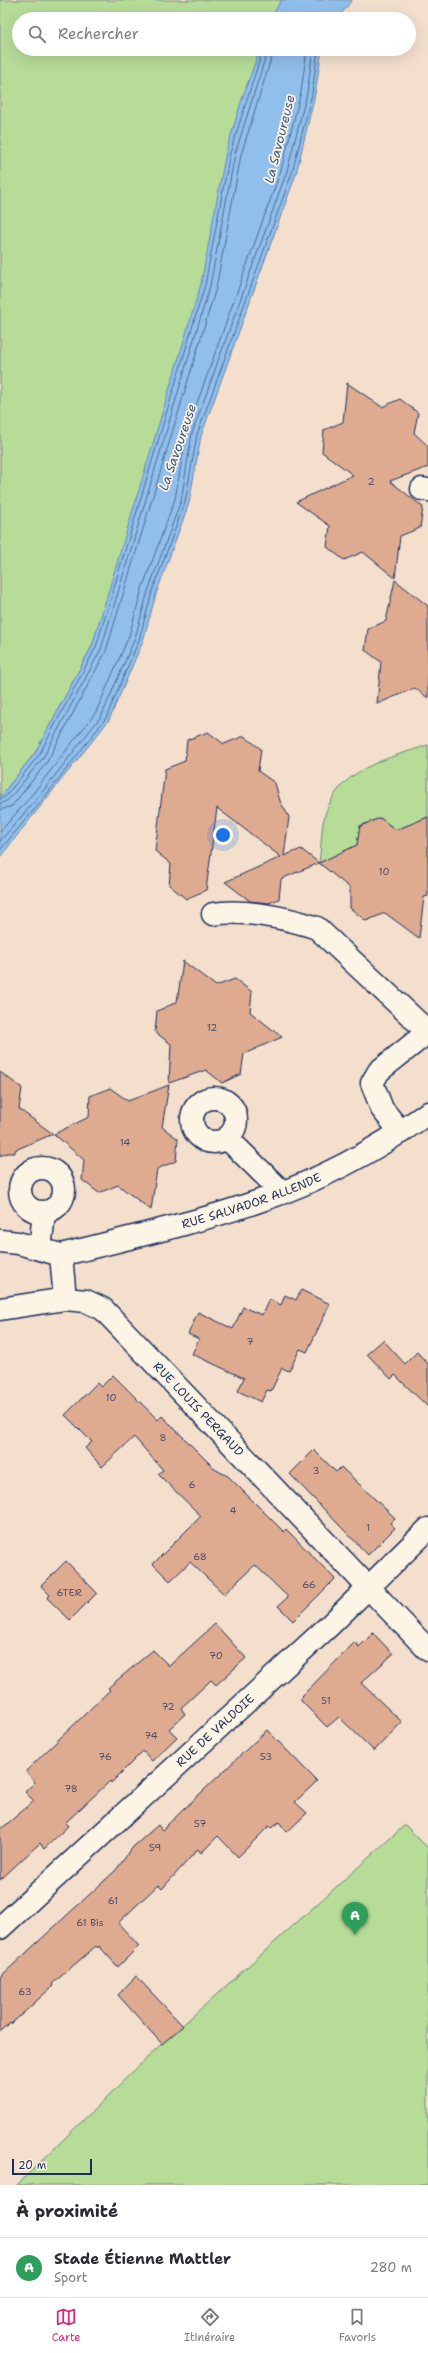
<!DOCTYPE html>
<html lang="fr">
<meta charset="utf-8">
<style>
:root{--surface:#fff;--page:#f2f2f3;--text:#2b2b33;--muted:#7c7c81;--line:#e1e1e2;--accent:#db2777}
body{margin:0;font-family:"Shantell Sans",sans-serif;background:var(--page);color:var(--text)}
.scale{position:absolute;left:12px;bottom:10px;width:80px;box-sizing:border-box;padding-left:4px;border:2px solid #1b2f5e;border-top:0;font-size:11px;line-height:14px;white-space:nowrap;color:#1b2f5e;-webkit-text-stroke:3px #fcf5e5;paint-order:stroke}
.you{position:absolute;left:223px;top:835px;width:14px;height:14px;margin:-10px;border:3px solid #fff;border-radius:50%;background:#1a73e8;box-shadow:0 0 0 6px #1a73e833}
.badge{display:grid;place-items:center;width:26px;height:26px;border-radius:50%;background:var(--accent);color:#fff;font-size:13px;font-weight:700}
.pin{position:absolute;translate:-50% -33px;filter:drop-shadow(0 1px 2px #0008)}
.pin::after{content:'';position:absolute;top:21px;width:14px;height:12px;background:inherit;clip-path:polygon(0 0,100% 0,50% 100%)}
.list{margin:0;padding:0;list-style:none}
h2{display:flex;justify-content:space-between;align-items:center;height:52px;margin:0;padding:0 16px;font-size:17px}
h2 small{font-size:13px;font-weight:400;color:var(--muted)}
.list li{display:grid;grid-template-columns:26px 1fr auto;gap:12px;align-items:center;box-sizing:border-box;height:60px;padding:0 16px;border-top:1px solid var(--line)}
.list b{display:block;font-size:15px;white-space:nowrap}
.list p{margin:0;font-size:13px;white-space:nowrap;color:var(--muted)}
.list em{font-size:13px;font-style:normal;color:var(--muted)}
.icon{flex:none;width:22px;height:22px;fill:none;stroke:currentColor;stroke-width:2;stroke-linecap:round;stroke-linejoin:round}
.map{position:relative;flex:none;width:428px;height:2185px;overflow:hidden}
.search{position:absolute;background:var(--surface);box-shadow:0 4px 16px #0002;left:12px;right:12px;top:12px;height:44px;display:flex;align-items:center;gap:10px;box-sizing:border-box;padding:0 14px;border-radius:22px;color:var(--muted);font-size:15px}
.sheet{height:112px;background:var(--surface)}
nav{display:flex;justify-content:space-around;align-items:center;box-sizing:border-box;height:56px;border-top:1px solid var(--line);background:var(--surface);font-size:11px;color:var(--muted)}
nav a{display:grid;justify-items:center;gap:2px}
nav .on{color:var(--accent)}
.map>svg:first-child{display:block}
.green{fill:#b6dc98;stroke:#68867b}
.water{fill:#91bfeb;stroke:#6285b3}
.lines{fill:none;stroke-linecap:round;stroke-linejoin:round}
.shore{stroke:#4a6996;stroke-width:1}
.building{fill:#deab90;stroke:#1b2f5e}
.minor-casing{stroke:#1b2f5e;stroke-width:25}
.minor{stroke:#fcf5e5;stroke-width:22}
.labels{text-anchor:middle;stroke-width:3.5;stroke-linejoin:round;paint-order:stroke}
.number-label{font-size:10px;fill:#4c4e6a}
.street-label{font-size:12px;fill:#1b2f5e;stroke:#fcf5e5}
.water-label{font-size:13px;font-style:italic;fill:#385381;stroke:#fcf5e5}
</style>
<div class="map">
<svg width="428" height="2185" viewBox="0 0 428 2185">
<rect width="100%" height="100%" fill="#f3dfcc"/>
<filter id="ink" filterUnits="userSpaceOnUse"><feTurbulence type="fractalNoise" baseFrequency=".025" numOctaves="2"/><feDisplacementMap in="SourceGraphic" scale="8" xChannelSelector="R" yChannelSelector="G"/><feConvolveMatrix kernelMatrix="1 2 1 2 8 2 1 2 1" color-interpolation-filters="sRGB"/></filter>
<g filter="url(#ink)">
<path class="green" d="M0,0H301L292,19H19V49H282L92,646L35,753L0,797Z
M428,745V817L396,830L380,818L360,826L357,845L319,863C321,850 321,836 323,823C334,769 384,760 428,745Z
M405,1825L428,1848V2185H17L156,2049Z"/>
<path class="water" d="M281,0H352L337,19H271Z
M260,49H322L315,94L296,174L201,436L189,503L156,594L143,641L109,720L0,857V797L35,753L92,646L201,284L226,152L243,96Z"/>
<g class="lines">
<path class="shore" d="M0,799L5,797L39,755L96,647L205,285L230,153L263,49
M0,804L8,800L43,758L101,649L210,286L235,154L268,49
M0,810L12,806L47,762L106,651L216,288L241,155L274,49
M0,832L31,796L96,712L129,636L142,589L175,499L187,431L281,170L301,92L307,49
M0,841L36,800L102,715L135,638L148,591L181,501L192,433L287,171L307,93L313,49
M0,850L40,803L106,718L139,640L152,592L185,502L197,435L292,173L312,94L318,49"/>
</g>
<path class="building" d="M347,383L382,407L400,399L418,413L414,433L428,446V467L390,481L423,507L420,528L400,536L395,578L363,552L344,560L327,547L330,526L296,502L353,475L322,452L324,430L343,422Z
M395,580L428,606V698L415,688L377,704L381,662L365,650L368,629L386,621Z
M208,732L224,744L244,736L261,749L258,771L275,783L280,801L289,817L284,856L301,849L319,863L281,879L279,899L269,903L250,901L225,882L281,857L217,808L206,890L186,899L169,885L171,864L155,851L165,769L185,761L187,740Z
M428,817V896L424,897L419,938L385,913L366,921L350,908V888L319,863L357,845L360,826L380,818L396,830Z
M183,961L216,986L235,979L252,992L250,1012L282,1037L244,1054L241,1074L222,1083L206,1070L169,1083L171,1044L155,1032L157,1011L177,1002Z
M0,1072L22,1088L19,1109L53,1134L15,1150V1153H7L0,1156Z
M169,1085L162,1127L178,1139L176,1161L157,1169L151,1210L118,1185L99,1193L82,1180L84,1160L54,1134L89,1117L90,1096L110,1088L128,1101Z
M301,1290L330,1304L307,1352L300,1349L289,1371L282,1368L271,1391L267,1390L261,1402L238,1391L244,1378L192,1354L199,1339L188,1334L198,1312L233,1329L243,1307L262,1315L269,1299L281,1305L285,1295L296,1300Z
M383,1340L405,1364L417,1352L428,1364V1407L395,1375L391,1379L367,1354Z
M113,1375L158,1420L162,1416L216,1470L228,1476L284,1532L286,1529L335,1579L293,1621L278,1606L288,1597L255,1565L224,1594L190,1562L170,1581L153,1564L201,1516L158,1474L163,1470L134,1437L102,1467L85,1448L92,1442L65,1415L97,1383L101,1387Z
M314,1450L336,1472L341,1467L395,1518L390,1523L395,1528L368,1555L290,1474Z
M66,1561L97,1593L70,1620L47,1598L50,1595L41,1586Z
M215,1624L246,1658L216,1685L211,1680L181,1708L185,1714L169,1729L177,1737L152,1761L143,1751L111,1783L110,1781L65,1823L68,1826L44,1849L40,1843L0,1880V1830L34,1801L25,1792L35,1782L26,1771L110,1690L108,1688L153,1650L169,1666Z
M373,1633L393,1654L361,1683L402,1722L374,1751L339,1717L327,1727L299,1699L355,1642L359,1647Z
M267,1730L317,1781L295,1802L307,1813L287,1832L279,1822L271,1828L269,1826L238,1857L218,1836L201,1853L198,1849L162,1889L158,1885L118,1923L139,1946L118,1967L99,1946L98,1948L96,1946L52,1984L53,1986L11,2024L10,2023L0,2032V1977L116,1870L133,1847L158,1825L162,1830Z
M136,1976L183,2026L162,2044L118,1995Z"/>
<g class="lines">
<g class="minor-casing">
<g id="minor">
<path d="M422,489L428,490"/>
<path d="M213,914C244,909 288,918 317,928L428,1032L379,1071L372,1083L382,1109L401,1132"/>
<circle cx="214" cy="1120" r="22"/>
<path d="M227,1138L282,1192"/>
<circle cx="42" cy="1190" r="22"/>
<path d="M0,1241L18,1243L61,1255"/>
<path d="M40,1249L44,1213"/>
<path id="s1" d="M61,1255C128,1238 197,1223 262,1200C321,1180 378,1149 428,1113"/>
<path d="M61,1255L65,1299"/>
<path id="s2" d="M0,1309L65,1299L86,1301L103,1309L428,1650"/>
<path id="s3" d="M0,1928L330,1625L428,1529"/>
</g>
</g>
<use href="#minor" class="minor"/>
</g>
</g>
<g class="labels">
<g class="number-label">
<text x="371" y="485">2</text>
<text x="384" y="875">10</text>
<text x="212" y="1031">12</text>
<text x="125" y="1146">14</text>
<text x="250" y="1345">7</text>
<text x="111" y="1401">10</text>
<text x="163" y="1441">8</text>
<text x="316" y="1474">3</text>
<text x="192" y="1488">6</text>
<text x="233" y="1514">4</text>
<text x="368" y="1531">1</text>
<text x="200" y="1560">68</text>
<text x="309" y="1588">66</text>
<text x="69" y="1596">6TER</text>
<text x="216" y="1659">70</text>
<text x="326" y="1704">51</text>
<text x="168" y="1710">72</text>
<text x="151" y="1739">74</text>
<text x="105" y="1760">76</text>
<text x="266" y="1760">53</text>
<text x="71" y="1792">78</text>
<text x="200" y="1827">57</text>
<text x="155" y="1851">59</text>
<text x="113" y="1904">61</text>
<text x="90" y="1926">61 Bis</text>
<text x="25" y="1995">63</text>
</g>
<g class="street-label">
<text dy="4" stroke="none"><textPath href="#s1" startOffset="198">RUE SALVADOR ALLENDE</textPath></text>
<text dy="4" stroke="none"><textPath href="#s2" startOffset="244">RUE LOUIS PERGAUD</textPath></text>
<text dy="4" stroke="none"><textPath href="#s3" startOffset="292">RUE DE VALDOIE</textPath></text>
</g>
<g class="water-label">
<text transform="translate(279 139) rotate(-76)" y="5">La Savoureuse</text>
<text transform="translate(177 447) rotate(-71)" y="5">La Savoureuse</text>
</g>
</g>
</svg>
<div class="scale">20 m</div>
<div class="you"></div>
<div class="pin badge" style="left:355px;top:1935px;background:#2e9e5b">A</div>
<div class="search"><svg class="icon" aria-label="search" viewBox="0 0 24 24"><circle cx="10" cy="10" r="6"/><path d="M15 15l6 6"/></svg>Rechercher</div>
</div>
<section class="sheet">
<h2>À proximité<small></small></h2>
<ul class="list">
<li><span class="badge" style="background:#2e9e5b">A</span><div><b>Stade Étienne Mattler</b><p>Sport</p></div><em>280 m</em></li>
</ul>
</section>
<nav>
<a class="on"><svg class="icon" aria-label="map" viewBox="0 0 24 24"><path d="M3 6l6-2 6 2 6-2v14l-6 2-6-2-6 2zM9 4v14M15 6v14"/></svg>Carte</a>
<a><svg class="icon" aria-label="directions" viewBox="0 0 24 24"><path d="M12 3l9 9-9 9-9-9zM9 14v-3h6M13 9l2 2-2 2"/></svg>Itinéraire</a>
<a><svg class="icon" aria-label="saved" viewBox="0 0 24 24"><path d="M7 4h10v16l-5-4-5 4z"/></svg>Favoris</a>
</nav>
